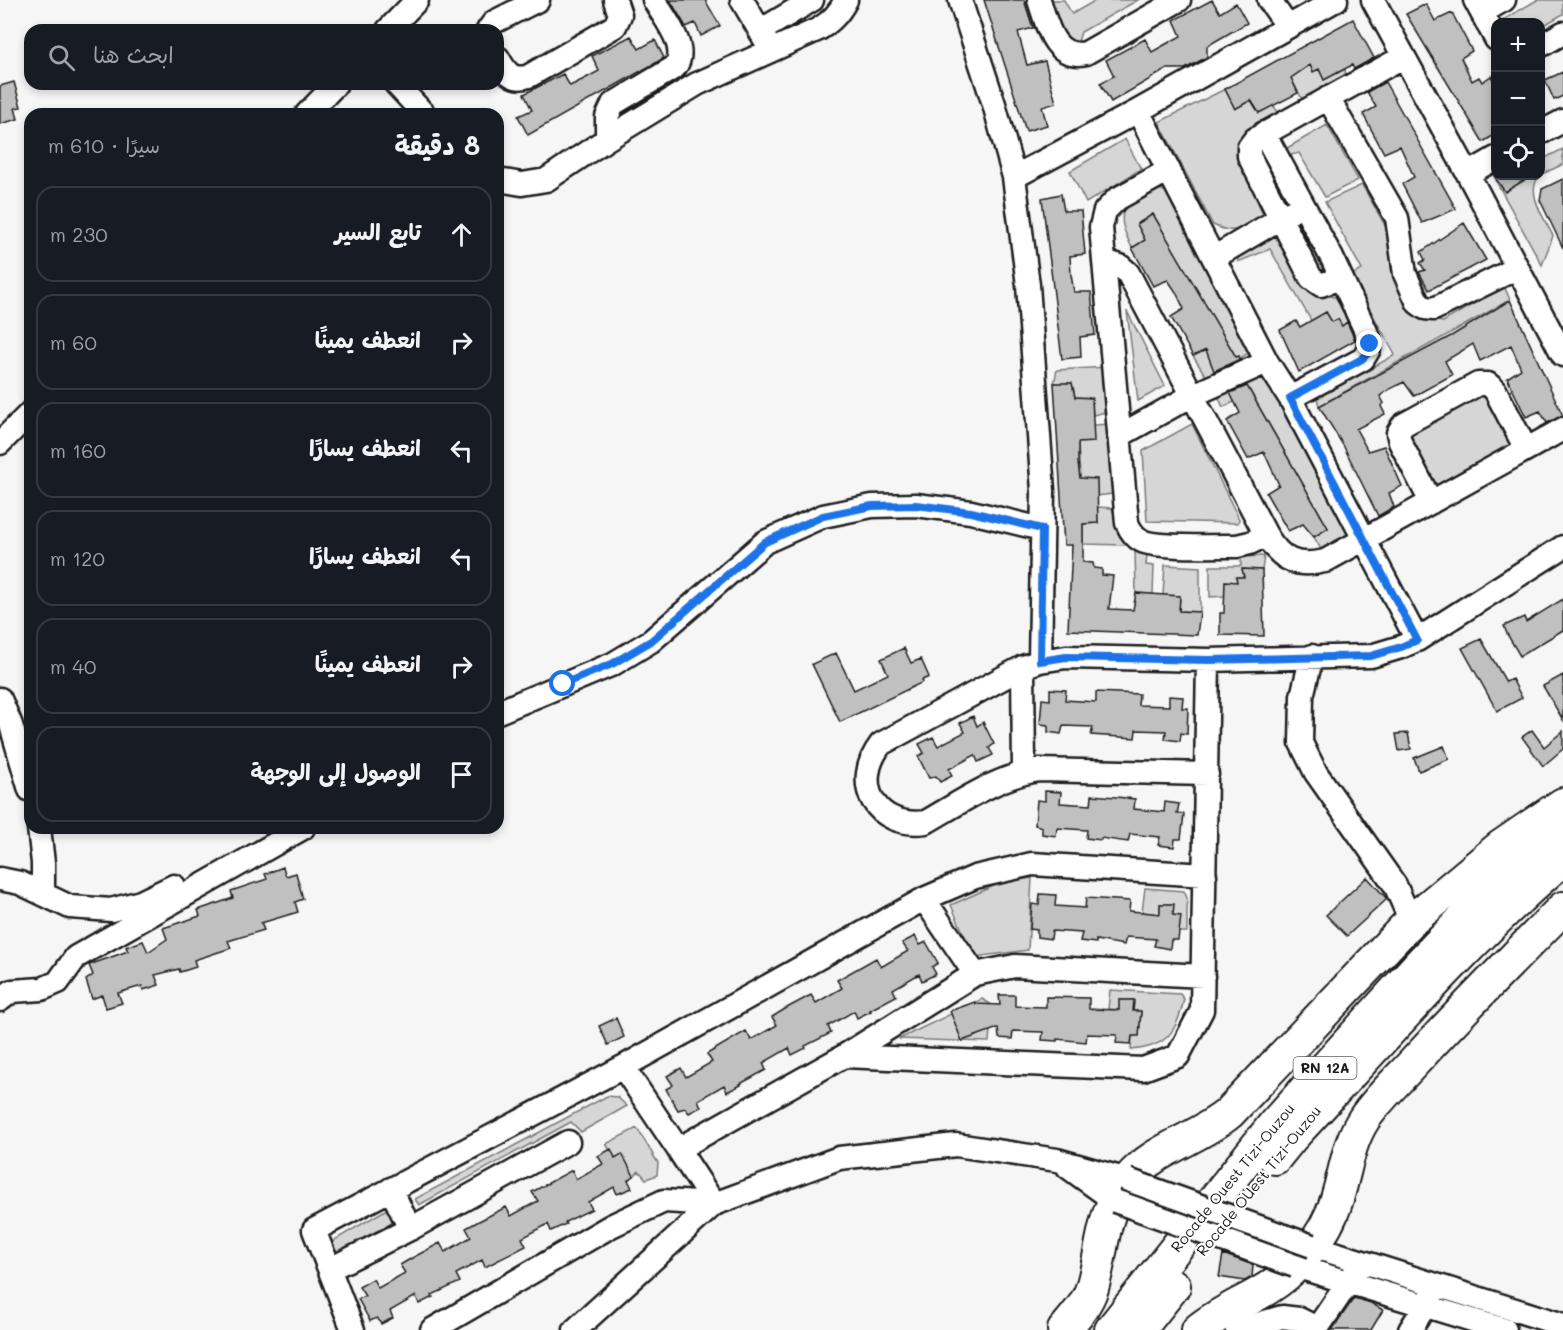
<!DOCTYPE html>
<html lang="ar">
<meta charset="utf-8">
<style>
:root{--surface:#171b24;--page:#242831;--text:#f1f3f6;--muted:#9ea1a6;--line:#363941}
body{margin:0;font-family:Mali,"Playpen Sans Arabic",sans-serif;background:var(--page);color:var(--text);direction:rtl}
.controls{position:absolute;right:18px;top:18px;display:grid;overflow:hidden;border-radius:12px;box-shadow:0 3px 9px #0003}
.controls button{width:54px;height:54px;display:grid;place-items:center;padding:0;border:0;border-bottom:2px solid var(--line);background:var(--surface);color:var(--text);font:30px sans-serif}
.stop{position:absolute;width:18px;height:18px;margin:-14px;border:4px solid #1a73e8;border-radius:50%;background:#fff}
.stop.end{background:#1a73e8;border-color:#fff;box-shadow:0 2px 6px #0008}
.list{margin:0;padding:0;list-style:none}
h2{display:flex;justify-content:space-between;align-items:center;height:78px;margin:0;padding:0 24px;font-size:26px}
h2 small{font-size:20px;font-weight:400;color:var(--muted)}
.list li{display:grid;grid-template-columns:39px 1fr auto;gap:18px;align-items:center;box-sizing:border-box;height:96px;margin:0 12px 12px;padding:0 12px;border:2px solid var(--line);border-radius:18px}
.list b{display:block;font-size:22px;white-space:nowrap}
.list em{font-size:20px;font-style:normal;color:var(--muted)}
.icon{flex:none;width:33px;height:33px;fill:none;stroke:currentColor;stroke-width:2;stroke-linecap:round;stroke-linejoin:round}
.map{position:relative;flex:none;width:1563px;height:1330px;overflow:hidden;direction:ltr}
.search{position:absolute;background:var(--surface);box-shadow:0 3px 9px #0003;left:24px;top:24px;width:480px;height:66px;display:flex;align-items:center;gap:15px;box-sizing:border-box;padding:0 21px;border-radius:18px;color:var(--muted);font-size:22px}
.panel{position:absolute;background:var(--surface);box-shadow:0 3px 9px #0003;left:24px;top:108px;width:480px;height:726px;border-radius:18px;direction:rtl}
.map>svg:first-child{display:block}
.green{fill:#d6d6d6;stroke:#797979;stroke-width:1.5}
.building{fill:#c0c0c0;stroke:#1c1c1c;stroke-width:1.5}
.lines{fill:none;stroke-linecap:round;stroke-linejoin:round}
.minor-casing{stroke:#1c1c1c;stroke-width:27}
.highway-casing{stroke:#1c1c1c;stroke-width:36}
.minor{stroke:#fff;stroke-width:22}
.highway{stroke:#fff;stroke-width:32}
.minor-bridge-casing{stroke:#1c1c1c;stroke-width:27;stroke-linecap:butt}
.minor-bridge{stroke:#fff;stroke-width:22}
.route{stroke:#1a73e8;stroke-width:8}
.labels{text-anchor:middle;stroke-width:4.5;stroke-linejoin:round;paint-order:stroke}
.shield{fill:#fff;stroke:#606060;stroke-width:1.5}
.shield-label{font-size:14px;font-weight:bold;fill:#1c1c1c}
.street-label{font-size:15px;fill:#1c1c1c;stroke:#fff}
</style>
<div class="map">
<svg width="1563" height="1330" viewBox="0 0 1563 1330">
<rect width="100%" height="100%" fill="#f6f6f6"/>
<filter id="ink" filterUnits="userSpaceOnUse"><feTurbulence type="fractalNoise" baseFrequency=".0167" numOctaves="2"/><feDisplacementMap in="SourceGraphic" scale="12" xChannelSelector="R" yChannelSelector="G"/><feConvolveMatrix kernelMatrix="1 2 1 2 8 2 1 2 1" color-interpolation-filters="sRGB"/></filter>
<g filter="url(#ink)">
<path class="green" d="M1048,0H1064L1072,14L1096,0H1138L1081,32L1077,45L1063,44Z
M1537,0H1563V14L1541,27L1540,22H1504L1503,20Z
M1310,65L1319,69L1324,80L1345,69L1346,78L1303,101L1290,76Z
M1225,89L1235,109L1251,100L1259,113L1273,105L1280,115L1253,129L1240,141L1236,154L1264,216C1243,228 1236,236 1213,225L1159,122Z
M1327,125L1358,180L1325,197L1299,153L1287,156V148Z
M1125,139L1141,169L1086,203L1070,171Z
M1563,149V164C1556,168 1547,171 1541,175C1523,190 1546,221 1553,236L1542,265L1496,181L1508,176H1540L1541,160Z
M1362,185L1391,236V268L1419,318L1443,322L1504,286L1510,300L1319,406L1317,398L1395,355L1351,275L1362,270L1325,202Z
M1154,188L1172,193L1252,351L1207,378L1193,356L1208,349L1153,214L1137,224L1145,240L1132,248C1123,228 1118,221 1127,200Z
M1281,234L1324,294L1341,299L1349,321L1342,326L1332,322L1326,312L1316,329L1270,249L1238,262V256L1269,236Z
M1127,311L1165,386L1138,401Z
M1107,367L1110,411L1093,415L1092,398L1075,397L1072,383H1054L1057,370Z
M1256,374L1264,375L1351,528L1347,539L1322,551L1314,537L1328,528L1248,387L1232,396L1234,402L1223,407L1218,396Z
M1485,392L1511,446L1434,487L1409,434Z
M1110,424L1112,494L1097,496L1080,478L1078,443L1093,425Z
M1192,424L1239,519L1238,523L1147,521L1143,451Z
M1097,507L1112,508L1126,545L1083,544V524L1098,523Z
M1135,549L1147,554L1146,565L1154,566L1153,594L1136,593Z
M1264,556L1262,570L1243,569L1244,577H1237V582L1225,581V596L1210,597V566H1241V557Z
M1165,565L1200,567V612L1179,611L1180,596L1163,595Z
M1032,878L1028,950L974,957L951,905L1000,883Z
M1145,888L1184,891L1187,898V932H1179L1173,915L1172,904H1160V914L1142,912Z
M1110,990L1180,994L1184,999C1177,1032 1167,1047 1131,1050L1132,1036L1139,1035L1141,1012L1133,1011L1134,1000H1120L1119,1010L1108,1009Z
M982,999L992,1005L989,1042L899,1039Z
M607,1096L617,1097L627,1106L581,1132L571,1122L419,1205L415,1199Z
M637,1128L658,1163L657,1175L646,1179L639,1171L634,1176L622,1155L615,1158L606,1144Z
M387,1209L394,1215L395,1221L338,1252L330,1247L333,1241Z"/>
<path class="building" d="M670,0H705L720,26L701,36L695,23L686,27Z
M984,0H1024L1033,28L1018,32L1027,65L1045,61L1056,103L1042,107L1047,125L1026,131Z
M1212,0L1220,13L1236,3L1247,23L1207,46V57L1185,69H1167L1111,102L1100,83L1114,76L1106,60L1145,39L1152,52L1168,43L1181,36L1174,20Z
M1426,4L1435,21L1452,13L1472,51L1461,58L1472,81L1479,77L1482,82L1491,76L1496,84V134L1483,142L1406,14Z
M1353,19L1374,58L1354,69L1352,65L1324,80L1319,69L1313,72L1310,65L1291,78L1298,93L1259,113L1251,100L1235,109L1225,89Z
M631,36L639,49L655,40L664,58L528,135L518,116L532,110L524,94L563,74L570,86L586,78L599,71L592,56Z
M1563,72V96L1554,100L1545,80Z
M14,82L21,107L15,108L18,119L0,124V86Z
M1385,82L1456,209L1422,223L1402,184L1414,177L1400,146L1384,153L1363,114L1376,107L1367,92Z
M1494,176H1531L1505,192Z
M1563,179V248L1540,200L1542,189Z
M1061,194L1064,211H1081L1085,254L1070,256L1071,275L1074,292H1091L1095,335L1080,337L1081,357L1062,359L1042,198Z
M1153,214L1236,357L1239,356L1240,359L1214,371L1206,350L1193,356L1171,317L1184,309L1176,292L1168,280L1153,286L1132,248L1145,240L1137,224Z
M1464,223L1486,260L1429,290L1419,272L1425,270L1420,263L1425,260L1421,252Z
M1510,300L1563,416L1547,423L1540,411L1526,417L1507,378L1521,369L1511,345L1480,361L1473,344L1445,361L1452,375L1414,396L1404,382L1390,389L1380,396L1384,403L1381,406L1385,414L1356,429L1368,451L1384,446L1402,486L1389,493L1394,507L1378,516L1343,445L1319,406L1453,335Z
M1326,312L1332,322L1338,319L1342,326L1347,322L1355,340L1299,372L1280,330L1296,321L1300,327Z
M1054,383H1072L1075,397L1092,398L1094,442L1078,443V463L1080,478L1097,479L1098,523L1083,524V562L1093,563L1094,568L1102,569V575L1113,576L1109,609L1133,610L1136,593L1180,596L1179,611L1200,612L1197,635L1068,630L1072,545H1064Z
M1247,386L1328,528L1314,537L1303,524L1288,531L1266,493L1279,485L1264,452L1248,459L1227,421L1240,413L1230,393Z
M1242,569L1262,570L1264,636L1220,635V613H1224L1225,581L1237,582L1236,577H1244Z
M1563,599V630L1520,656L1507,634L1504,626L1524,617L1526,622Z
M1481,639L1506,682L1512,679L1522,698L1497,711L1462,648Z
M904,648L911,663L921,659L929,677L922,680L923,682L840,722L812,664L836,653L854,690L888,674L881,659Z
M1563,675V720L1543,686Z
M1050,689L1066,690L1065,700L1096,702V692L1139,694L1138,705L1169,706V696L1183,697L1182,708H1188L1187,734L1181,733L1180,741L1165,739L1166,731L1136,730L1135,738L1091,735L1093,727L1063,726L1061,734L1048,732V725L1040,724L1042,699L1050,700Z
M973,716L977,726L983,722L994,744L989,748L993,755L978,762L975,755L949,769L952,776L940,782L936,776L929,778L918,756L924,753L919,744L933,737L938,746L965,732L960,723Z
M1532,730L1544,747L1563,731V749L1543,766L1522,737Z
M1408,733L1411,749L1399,751L1396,734Z
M1444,746L1449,759L1419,771L1414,758Z
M1045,791L1061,792L1060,803L1091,805L1092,795L1116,797L1135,799L1134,809L1164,812L1165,802L1179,804L1177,814H1184L1181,839H1175L1174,847L1158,845L1160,837L1130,834L1128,842L1101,838V840L1086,838L1087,830L1057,828L1056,836L1042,834V827L1035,825L1037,800L1045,801Z
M283,867L286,876L296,873L303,899L295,902L298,912L261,923L264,930L228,941L231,948L194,960L196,967L180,972L179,969L155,975L159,985L143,990L142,986L118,993L122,1003L106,1008L102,995L92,999L86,980L93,975L89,965L128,951L126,947L143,941L148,952L167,939L163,928L200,916L198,910L233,898L231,891L267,879L265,874Z
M1367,877L1387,899L1347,936L1326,915Z
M1040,894L1056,895L1055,906L1085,908L1086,898L1130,901L1129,911L1142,912L1160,914V904H1174L1173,915L1181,916L1178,940H1171L1170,949L1154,946L1156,939L1126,937L1124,945L1096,940V943L1080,941L1082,933L1052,931L1051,939L1037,937V930L1030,929L1032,904L1039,905Z
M915,936L920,945L926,942L938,963L932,967L936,974L922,981L919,974L893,989L896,996L870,1010L871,1011L857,1018L854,1011L828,1026L831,1033L805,1046L806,1048L792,1055L789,1048L763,1063L766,1070L740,1084L741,1085L727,1092L724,1085L698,1100L701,1107L689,1113L685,1108L678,1110L666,1089L673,1085L667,1076L681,1068L686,1077L712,1062L707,1054L746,1031L751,1040L777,1025L772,1017L785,1009L811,995L816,1003L842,988L837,980L876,958L881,967L908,951L902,943Z
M999,995H1015V1006L1046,1007V997L1089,998V1009L1119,1010V1000H1134L1133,1011H1141L1139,1036H1132L1131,1044L1116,1043L1117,1035L1087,1034L1086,1042L1057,1039V1041L1042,1040L1043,1032L1013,1031L1012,1039L999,1038L998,1028L962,1041L950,1011L975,1002L976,1004L1000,1005Z
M616,1018L624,1037L608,1045L599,1026Z
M611,1149L615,1158L622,1154L634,1176L628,1180L632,1188L617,1194L614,1187L588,1202L592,1209L565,1222L566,1224L551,1231L548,1224L522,1238L526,1246L485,1267L482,1260L456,1274L460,1282L432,1295L433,1297L419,1304L416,1296L390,1311L393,1318L381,1324L377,1318L370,1321L358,1299L365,1296L359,1287L373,1279L378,1288L405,1273L400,1265L412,1258L440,1243L445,1252L471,1237L466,1228L479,1221L506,1207L511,1216L538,1201L532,1192L572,1170L576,1179L603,1164L598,1156Z
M1223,1254L1253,1265L1252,1277L1245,1281L1219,1277Z
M1354,1298L1371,1303L1383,1310L1371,1330H1332Z"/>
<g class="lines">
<g class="minor-casing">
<path id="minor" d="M742,0L767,43
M960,0L994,104L1014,177L1028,285L1043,491L1040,661
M1039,0C1047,24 1053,60 1086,53L1179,0
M1269,0L1288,27
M1373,0L1468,174L1563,355
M1475,0L1496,39
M1482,12L1504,0
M388,30L417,0
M488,30L494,22L538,0
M760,31L812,0
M1540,46L1563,33
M498,58C505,71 512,82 529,76L615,26L620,15L615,0
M396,84L424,114
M1328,98L1397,218L1405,274L1418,303L1425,308L1434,309L1517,268
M1138,111L1267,362L1290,398L1417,640
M307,114L336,84
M1264,133L1332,258L1369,338V349L1363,359L1290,398
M1540,133L1563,121
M607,139V117L613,104L675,67C690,48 664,18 654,0
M1169,170L1117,199L1105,211L1101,227L1104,261L1127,523C1130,530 1134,537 1142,541C1156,548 1218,546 1237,546L1250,543L1266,535
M1468,174L1496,158
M1014,177L1138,111L1336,0
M498,180L522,184L546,180L607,139L697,84L819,29C832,21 839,13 846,0
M1215,257L1291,212
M1104,261L1120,266L1128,273L1266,535C1281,560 1296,568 1325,561L1563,429
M1340,278L1321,285L1311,278L1249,156V147L1255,139L1403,57
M1119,436L1191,396L1267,362
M0,443L30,413
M1431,502L1400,442L1398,433L1403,425L1478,384H1488L1495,390L1526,449
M1312,656L1302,696L1301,743L1316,773L1395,885L1411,921
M1023,667L1024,772
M0,699L11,725L30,790
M498,712L613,664L651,641L765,542L823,516L872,506L916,505L971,512L1042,529
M1207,774L1039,770C998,776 961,802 926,822C876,829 850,784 881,744L1023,667L1040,661L1066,657L1208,660L1371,656L1401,647L1417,640L1563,547
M39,828L43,863V893
M1205,875L1032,864L975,877L924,899L623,1067L678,1149L844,1056L1143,1069L1178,1056L1202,1010L1208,660
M0,879L20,883L70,907L111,910L141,902L174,886
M975,974L1015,966L1203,976
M0,1000L12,991L42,989L58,982L76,957L303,828
M844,1056L975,974L924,899
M678,1149L714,1204
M1068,1167L1115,1201
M391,1189L410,1229L568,1142
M1312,1246L1563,1325
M1295,1266L1505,1330
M330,1269L410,1229
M353,1330L314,1230L623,1067
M432,1330L611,1226L664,1201L714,1204
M575,1330L714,1204L839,1158L956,1145L1057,1160L1128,1180
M1237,1330L1282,1317L1299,1319L1317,1328
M1316,1330L1356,1271
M1410,1330L1432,1295"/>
</g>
<g class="highway-casing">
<path id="highway" d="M1275,1158L1292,1137C1380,1043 1465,943 1563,859
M1064,1330C1075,1317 1087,1304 1092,1288C1104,1249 1100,1213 1129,1179C1155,1148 1198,1139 1229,1113L1411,921L1500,847L1563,804
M1111,1330L1276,1122L1422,961L1479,903L1563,827
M1139,1330L1174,1286
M1198,1330C1228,1305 1269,1295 1296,1265C1310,1251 1324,1232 1332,1213C1345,1182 1345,1148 1364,1119C1379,1097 1400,1078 1418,1058C1465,1007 1514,958 1563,908"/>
</g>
<use href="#minor" class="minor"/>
<use href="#highway" class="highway"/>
<g class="minor-bridge-casing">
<path id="minor-bridge" d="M1128,1180L1312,1246
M1115,1201L1295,1266"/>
</g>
<use href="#minor-bridge" class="minor-bridge"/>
</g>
</g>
<g class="lines" filter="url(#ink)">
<path class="route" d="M563,684L612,664L651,641L765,542L823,516L872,506L916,505L971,512L1042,529L1040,661L1066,657L1209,660L1371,656L1401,647L1417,640L1290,398L1362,359L1366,355L1370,344"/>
</g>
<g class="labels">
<rect class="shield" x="1293.5" y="1057" width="63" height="22" rx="4.5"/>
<g class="shield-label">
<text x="1325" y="1073">RN 12A</text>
</g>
<g class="street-label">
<text transform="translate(1233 1178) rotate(-51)" y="5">Rocade Ouest Tizi-Ouzou</text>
<text transform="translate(1259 1181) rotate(-51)" y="5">Rocade OUest Tizi-Ouzou</text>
</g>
</g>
</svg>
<div class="controls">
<button>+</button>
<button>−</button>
<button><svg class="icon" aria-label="locate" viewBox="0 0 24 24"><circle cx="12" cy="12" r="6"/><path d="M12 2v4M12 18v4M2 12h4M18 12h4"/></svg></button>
</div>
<div class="stop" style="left:563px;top:684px"></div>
<div class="stop end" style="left:1370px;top:344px"></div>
<div class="search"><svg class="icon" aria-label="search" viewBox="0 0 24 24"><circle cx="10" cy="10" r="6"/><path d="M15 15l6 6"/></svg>ابحث هنا</div>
<section class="panel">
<h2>8 دقيقة<small>سيرًا · 610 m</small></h2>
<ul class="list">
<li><svg class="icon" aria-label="ahead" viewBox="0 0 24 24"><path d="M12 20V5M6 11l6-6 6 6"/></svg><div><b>تابع السير</b></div><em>230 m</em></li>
<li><svg class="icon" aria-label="right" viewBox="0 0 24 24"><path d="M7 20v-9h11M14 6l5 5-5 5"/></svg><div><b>انعطف يمينًا</b></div><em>60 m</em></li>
<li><svg class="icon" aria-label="left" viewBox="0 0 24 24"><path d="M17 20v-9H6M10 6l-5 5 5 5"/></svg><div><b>انعطف يسارًا</b></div><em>160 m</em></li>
<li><svg class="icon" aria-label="left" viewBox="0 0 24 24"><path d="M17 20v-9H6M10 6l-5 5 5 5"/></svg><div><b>انعطف يسارًا</b></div><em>120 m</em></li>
<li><svg class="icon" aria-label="right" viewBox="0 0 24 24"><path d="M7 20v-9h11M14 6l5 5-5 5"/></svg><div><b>انعطف يمينًا</b></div><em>40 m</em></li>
<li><svg class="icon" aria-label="arrive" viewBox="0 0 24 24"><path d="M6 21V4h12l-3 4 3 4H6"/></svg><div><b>الوصول إلى الوجهة</b></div></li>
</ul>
</section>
</div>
